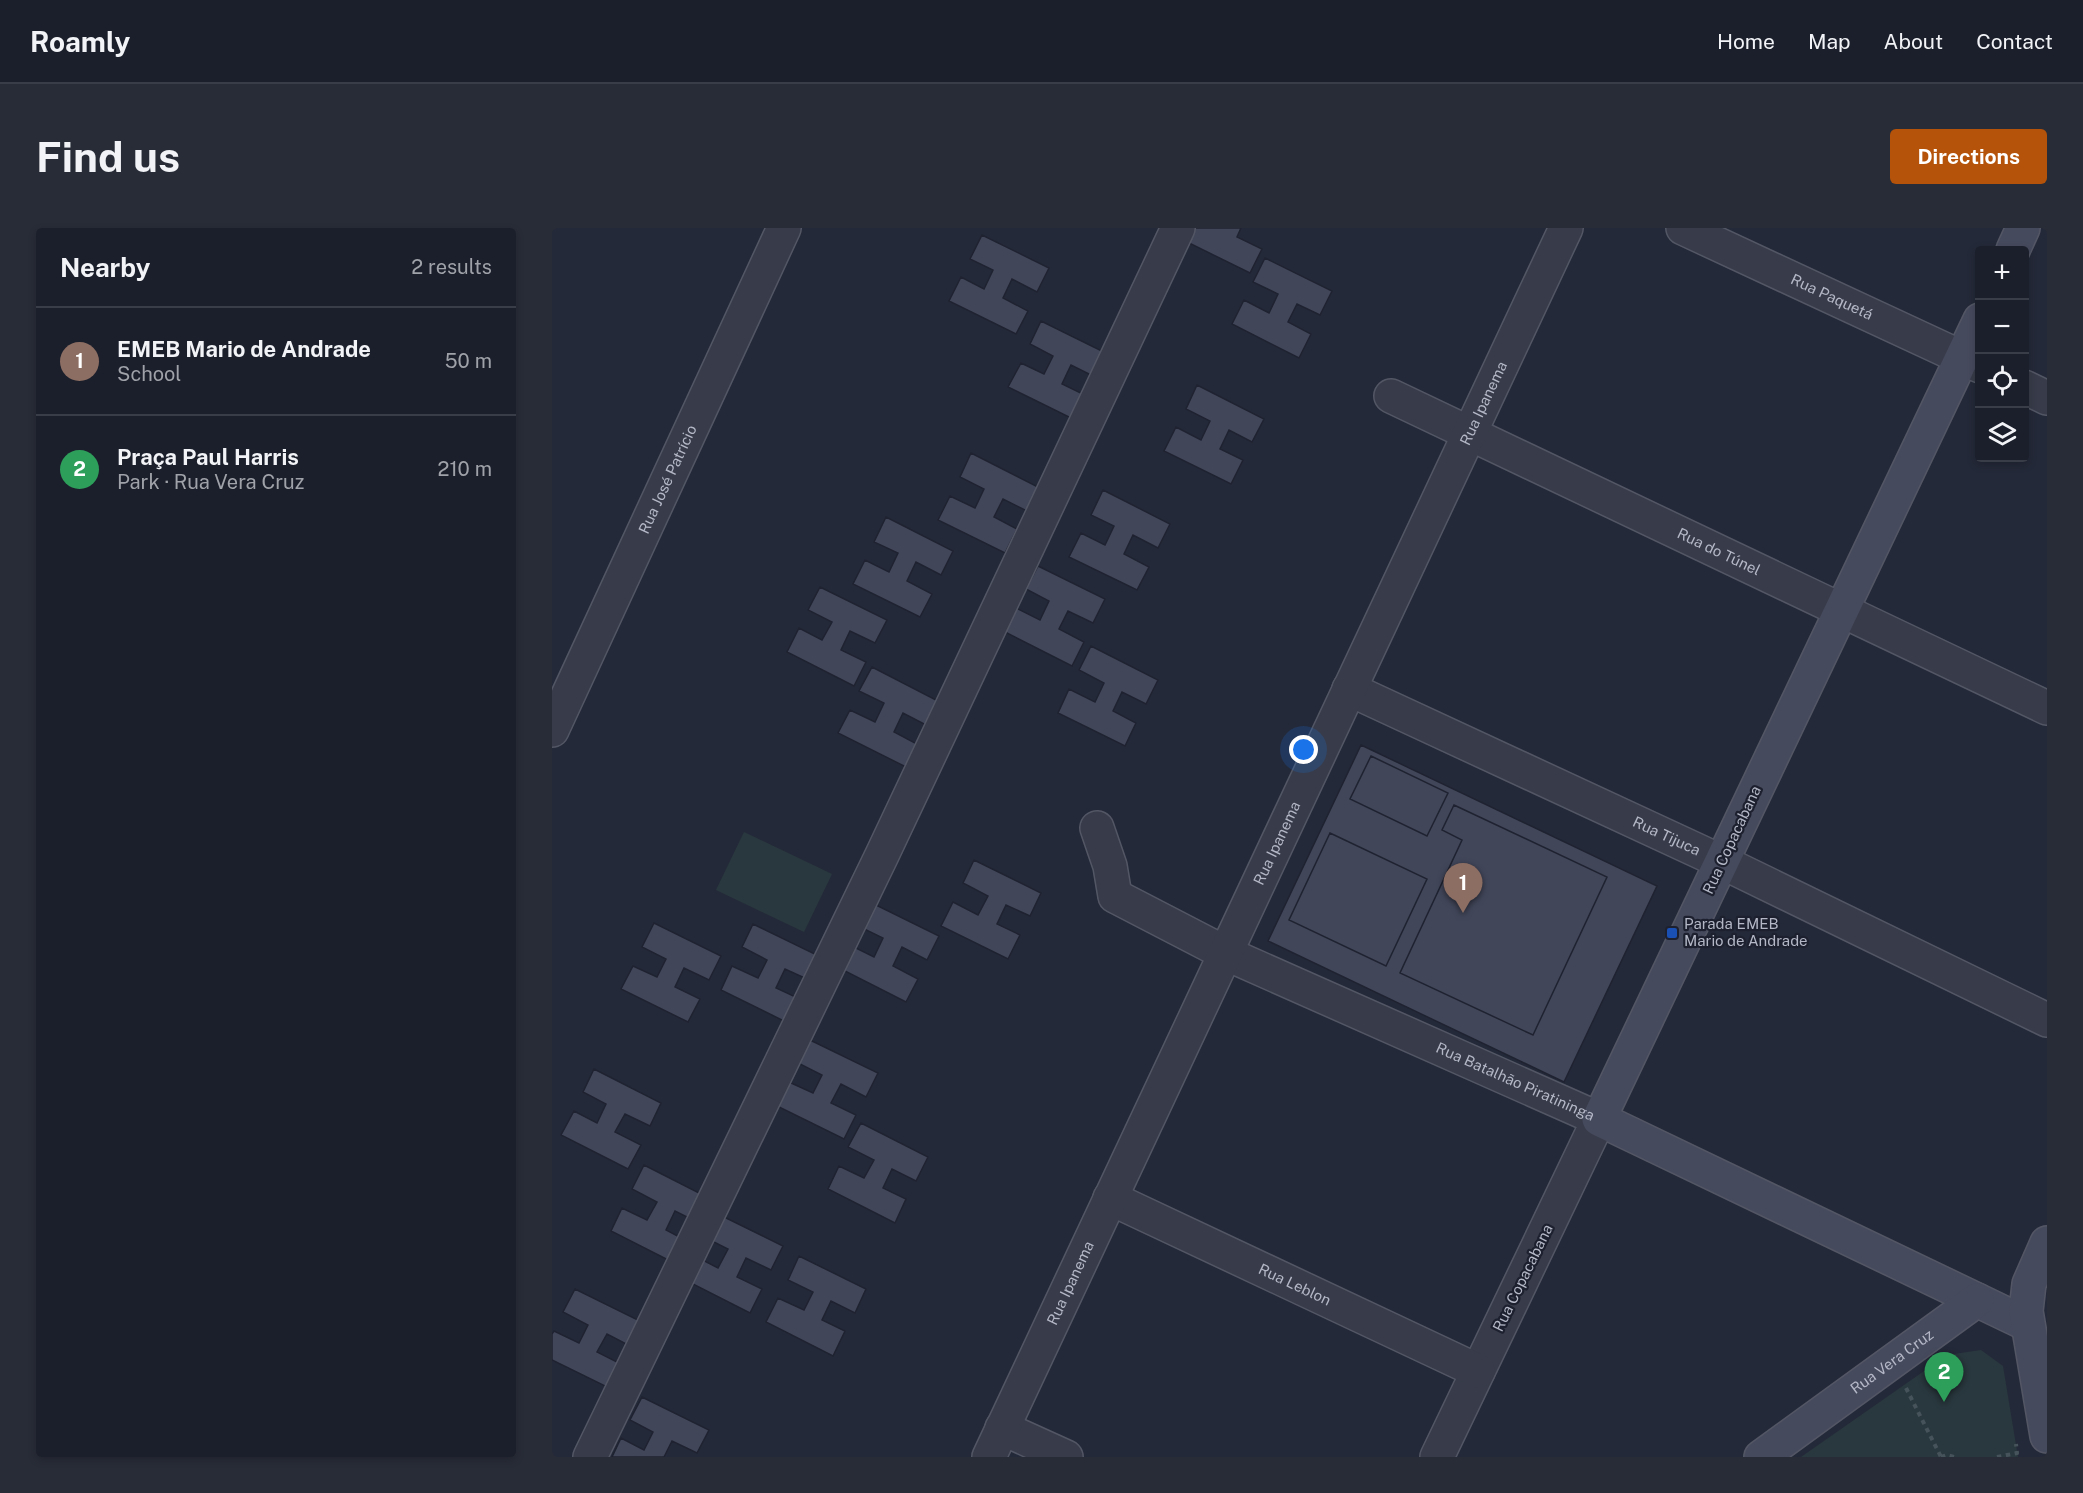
<!DOCTYPE html>
<meta charset="utf-8">
<style>
:root{--surface:#1b1f2b;--page:#282c37;--text:#f1f3f6;--muted:#a0a2a9;--line:#393d47;--accent:#b45309}
body{margin:0;font-family:"Public Sans",sans-serif;background:var(--page);color:var(--text)}
.controls{position:absolute;right:18px;top:18px;display:grid;overflow:hidden;border-radius:6px;box-shadow:0 3px 9px #0003}
.controls button{width:54px;height:54px;display:grid;place-items:center;padding:0;border:0;border-bottom:2px solid var(--line);background:var(--surface);color:var(--text);font:30px sans-serif}
.you{position:absolute;left:752px;top:522px;width:21px;height:21px;margin:-15px;border:4px solid #fff;border-radius:50%;background:#1a73e8;box-shadow:0 0 0 9px #1a73e833}
.badge{display:grid;place-items:center;width:39px;height:39px;border-radius:50%;background:var(--accent);color:#fff;font-size:20px;font-weight:700}
.pin{position:absolute;translate:-50% -50px;filter:drop-shadow(0 2px 3px #0008)}
.pin::after{content:'';position:absolute;top:32px;width:21px;height:18px;background:inherit;clip-path:polygon(0 0,100% 0,50% 100%)}
.list{margin:0;padding:0;list-style:none}
h2{display:flex;justify-content:space-between;align-items:center;height:78px;margin:0;padding:0 24px;font-size:26px}
h2 small{font-size:20px;font-weight:400;color:var(--muted)}
.list li{display:grid;grid-template-columns:39px 1fr auto;gap:18px;align-items:center;box-sizing:border-box;height:108px;padding:0 24px;border-top:2px solid var(--line)}
.list b{display:block;font-size:22px;white-space:nowrap}
.list p{margin:0;font-size:20px;white-space:nowrap;color:var(--muted)}
.list em{font-size:20px;font-style:normal;color:var(--muted)}
.icon{flex:none;width:33px;height:33px;fill:none;stroke:currentColor;stroke-width:2;stroke-linecap:round;stroke-linejoin:round}
.map{position:relative;flex:none;width:1495px;height:1229px;overflow:hidden;border-radius:6px}
header{display:flex;align-items:center;gap:36px;box-sizing:border-box;height:84px;padding:0 30px;background:var(--surface);border-bottom:2px solid var(--line)}
header strong{font-size:28px}
nav{display:flex;gap:33px;margin-inline-start:auto;font-size:21px}
.intro{display:flex;align-items:center;justify-content:space-between;box-sizing:border-box;height:144px;padding:0 36px}
h1{margin:0;font-size:42px}
.button{padding:15px 27px;border-radius:6px;background:var(--accent);color:#fff;font-size:21px;font-weight:700}
main{display:flex;gap:36px;padding:0 36px}
aside{flex:1;background:var(--surface);border-radius:6px;box-shadow:0 3px 9px #0003}
.map>svg:first-child{display:block}
.green{fill:#29383e}
.building{fill:#414659;stroke:#1f2331;stroke-width:1.5}
.lines{fill:none;stroke-linecap:round;stroke-linejoin:round}
.street-casing{stroke:#535765;stroke-width:36}
.secondary-casing{stroke:#535765;stroke-width:36}
.path{stroke:#46535a;stroke-width:4;stroke-dasharray:4.5 4.5;stroke-linecap:butt}
.street{stroke:#383c4a;stroke-width:33}
.secondary{stroke:#464a5d;stroke-width:33}
.transit-dot{fill:#1a4fb4;stroke:#1d212f;stroke-width:2}
.labels{text-anchor:middle;stroke-width:4.5;stroke-linejoin:round;paint-order:stroke}
.street-label{font-size:15px;fill:#b3b7c6;stroke:#1d212f}
.poi-label{font-size:15px;fill:#b3b7c6;stroke:#1d212f;text-anchor:start}
</style>
<header>
<strong>Roamly</strong>
<nav><a>Home</a><a>Map</a><a>About</a><a>Contact</a></nav>
</header>
<div class="intro"><h1>Find us</h1><a class="button">Directions</a></div>
<main>
<aside>
<h2>Nearby<small>2 results</small></h2>
<ul class="list">
<li><span class="badge" style="background:#8d6e63">1</span><div><b>EMEB Mario de Andrade</b><p>School</p></div><em>50 m</em></li>
<li><span class="badge" style="background:#2e9e5b">2</span><div><b>Praça Paul Harris</b><p>Park · Rua Vera Cruz</p></div><em>210 m</em></li>
</ul>
</aside>
<div class="map">
<svg width="1495" height="1229" viewBox="0 0 1495 1229">
<rect width="100%" height="100%" fill="#242939"/>
<path class="green" d="M192,604L280,646L252,704L164,662Z
M1429,1122L1451,1138L1466,1229H1249L1395,1127Z"/>
<path class="building" d="M637,0H689L685,9L710,21L698,45L631,12Z
M430,7L497,40L485,64L460,51L451,70L476,83L464,106L397,73L409,49L432,61L441,42L418,31Z
M713,30L780,63L768,87L745,76L736,94L759,106L747,130L680,96L692,72L717,85L726,66L701,54Z
M489,93L556,126L545,150L519,137L510,156L535,168L523,192L456,159L469,135L492,146L501,128L478,116Z
M645,157L712,191L700,214L677,202L668,221L691,232L679,256L612,223L624,199L649,212L658,193L634,181Z
M419,225L486,259L475,283L451,271L442,289L465,301L453,325L386,292L398,268L423,280L432,261L408,249Z
M551,262L618,296L606,320L581,307L572,326L597,339L585,362L517,329L529,305L553,317L562,298L539,287Z
M334,289L401,323L389,347L364,334L355,353L380,366L368,389L301,356L313,332L337,344L346,325L322,314Z
M486,338L553,371L541,395L516,383L507,401L532,414L520,438L453,404L464,380L488,392L497,373L474,361Z
M268,359L335,392L323,415L298,403L289,422L314,434L302,458L235,424L247,400L270,412L280,394L256,382Z
M539,418L606,452L594,476L570,464L561,483L584,495L573,518L506,485L517,461L543,474L552,455L527,442Z
M320,439L386,473L374,497L351,485L342,504L365,516L354,539L286,505L298,482L323,494L332,475L307,463Z
M809,517L1105,658L1012,854L716,713Z
M819,528L896,565L875,608L798,571Z
M902,577L1055,649L981,807L848,745L910,612L890,602Z
M778,605L875,651L834,738L737,692Z
M422,632L489,665L478,688L454,677L445,696L468,707L456,731L389,698L401,674L426,687L436,668L411,655Z
M320,675L387,708L375,732L350,719L341,738L366,751L354,774L287,740L298,717L322,729L331,710L308,699Z
M102,695L169,728L157,752L132,740L123,759L148,771L136,794L69,761L81,738L105,749L114,731L90,719Z
M201,696L269,729L257,752L233,741L224,760L248,771L236,795L169,762L180,738L206,750L215,732L190,719Z
M258,812L326,845L314,869L289,856L279,875L304,887L292,911L225,878L237,854L261,865L270,847L246,835Z
M42,841L109,875L98,898L73,886L63,904L89,917L76,941L9,907L22,883L45,895L54,876L31,864Z
M309,895L376,929L364,953L340,941L331,960L354,971L343,995L276,961L287,938L312,950L322,932L296,919Z
M92,937L159,971L147,995L123,983L114,1002L137,1014L126,1037L59,1003L70,980L95,992L105,974L80,961Z
M164,985L231,1018L219,1042L194,1030L185,1049L210,1061L198,1085L131,1051L143,1028L166,1040L176,1021L152,1009Z
M247,1028L314,1061L303,1085L279,1073L270,1092L293,1103L281,1128L214,1094L226,1070L252,1082L261,1064L236,1052Z
M23,1061L90,1094L78,1118L55,1106L45,1124L69,1136L57,1160L0,1132V1106L2,1103L27,1115L36,1097L11,1084Z
M90,1169L157,1202L145,1225L120,1213L112,1229H60L69,1210L92,1222L101,1204L78,1192Z"/>
<g class="lines">
<g class="street-casing">
<g id="street">
<path id="s1" d="M1131,0L1428,138"/>
<path d="M1472,159L1495,170"/>
<path id="s2" d="M839,168L1495,480"/>
<path id="s3" d="M797,461L1170,634L1495,792"/>
<path id="s4" d="M0,502L232,0"/>
<path id="s5" d="M545,600L558,638L563,668L673,725L1047,891L885,1229"/>
<path id="s6" d="M558,970L926,1143"/>
<path d="M450,1200L514,1229"/>
<path d="M38,1229L330,627L626,0"/>
<path id="s7" d="M437,1229L1014,0"/>
</g>
</g>
<g class="secondary-casing">
<g id="secondary">
<path d="M1461,22L1471,0"/>
<path d="M1428,92L1047,891L1475,1096"/>
<path d="M1495,1015L1477,1056L1474,1083L1495,1208"/>
<path id="s8" d="M1209,1229L1425,1072"/>
</g>
</g>
<path class="path" d="M1354,1160L1389,1229
M1389,1229L1395,1227L1402,1229
M1445,1229L1465,1225L1464,1216"/>
<use href="#street" class="street"/>
<use href="#secondary" class="secondary"/>
</g>
<rect class="transit-dot" x="1114" y="699" width="12" height="12" rx="3"/>
<g class="labels">
<g class="street-label">
<text dy="5" stroke="none"><textPath href="#s1" startOffset="164">Rua Paquetá</textPath></text>
<text dy="5" stroke="none"><textPath href="#s7" startOffset="1164">Rua Ipanema</textPath></text>
<text dy="5" stroke="none"><textPath href="#s4" startOffset="276">Rua José Patrício</textPath></text>
<text dy="5" stroke="none"><textPath href="#s2" startOffset="363">Rua do Túnel</textPath></text>
<text dy="5" stroke="none"><textPath href="#s3" startOffset="350">Rua Tijuca</textPath></text>
<text transform="translate(1180 612) rotate(-65)" y="5">Rua Copacabana</text>
<text dy="5" stroke="none"><textPath href="#s7" startOffset="678">Rua Ipanema</textPath></text>
<text dy="5" stroke="none"><textPath href="#s5" startOffset="512">Rua Batalhão Piratininga</textPath></text>
<text transform="translate(971 1050) rotate(-64)" y="5">Rua Copacabana</text>
<text dy="5" stroke="none"><textPath href="#s7" startOffset="192">Rua Ipanema</textPath></text>
<text dy="5" stroke="none"><textPath href="#s6" startOffset="204">Rua Leblon</textPath></text>
<text dy="5" stroke="none"><textPath href="#s8" startOffset="162">Rua Vera Cruz</textPath></text>
</g>
<g class="poi-label">
<text x="1132" y="701">Parada EMEB<tspan x="1132" dy="17">Mario de Andrade</tspan></text>
</g>
</g>
</svg>
<div class="controls">
<button>+</button>
<button>−</button>
<button><svg class="icon" aria-label="locate" viewBox="0 0 24 24"><circle cx="12" cy="12" r="6"/><path d="M12 2v4M12 18v4M2 12h4M18 12h4"/></svg></button>
<button><svg class="icon" aria-label="layers" viewBox="0 0 24 24"><path d="M12 4l9 5-9 5-9-5zM3 14l9 5 9-5"/></svg></button>
</div>
<div class="you"></div>
<div class="pin badge" style="left:911px;top:685px;background:#8d6e63">1</div>
<div class="pin badge" style="left:1392px;top:1174px;background:#2e9e5b">2</div>
</div>
</main>
